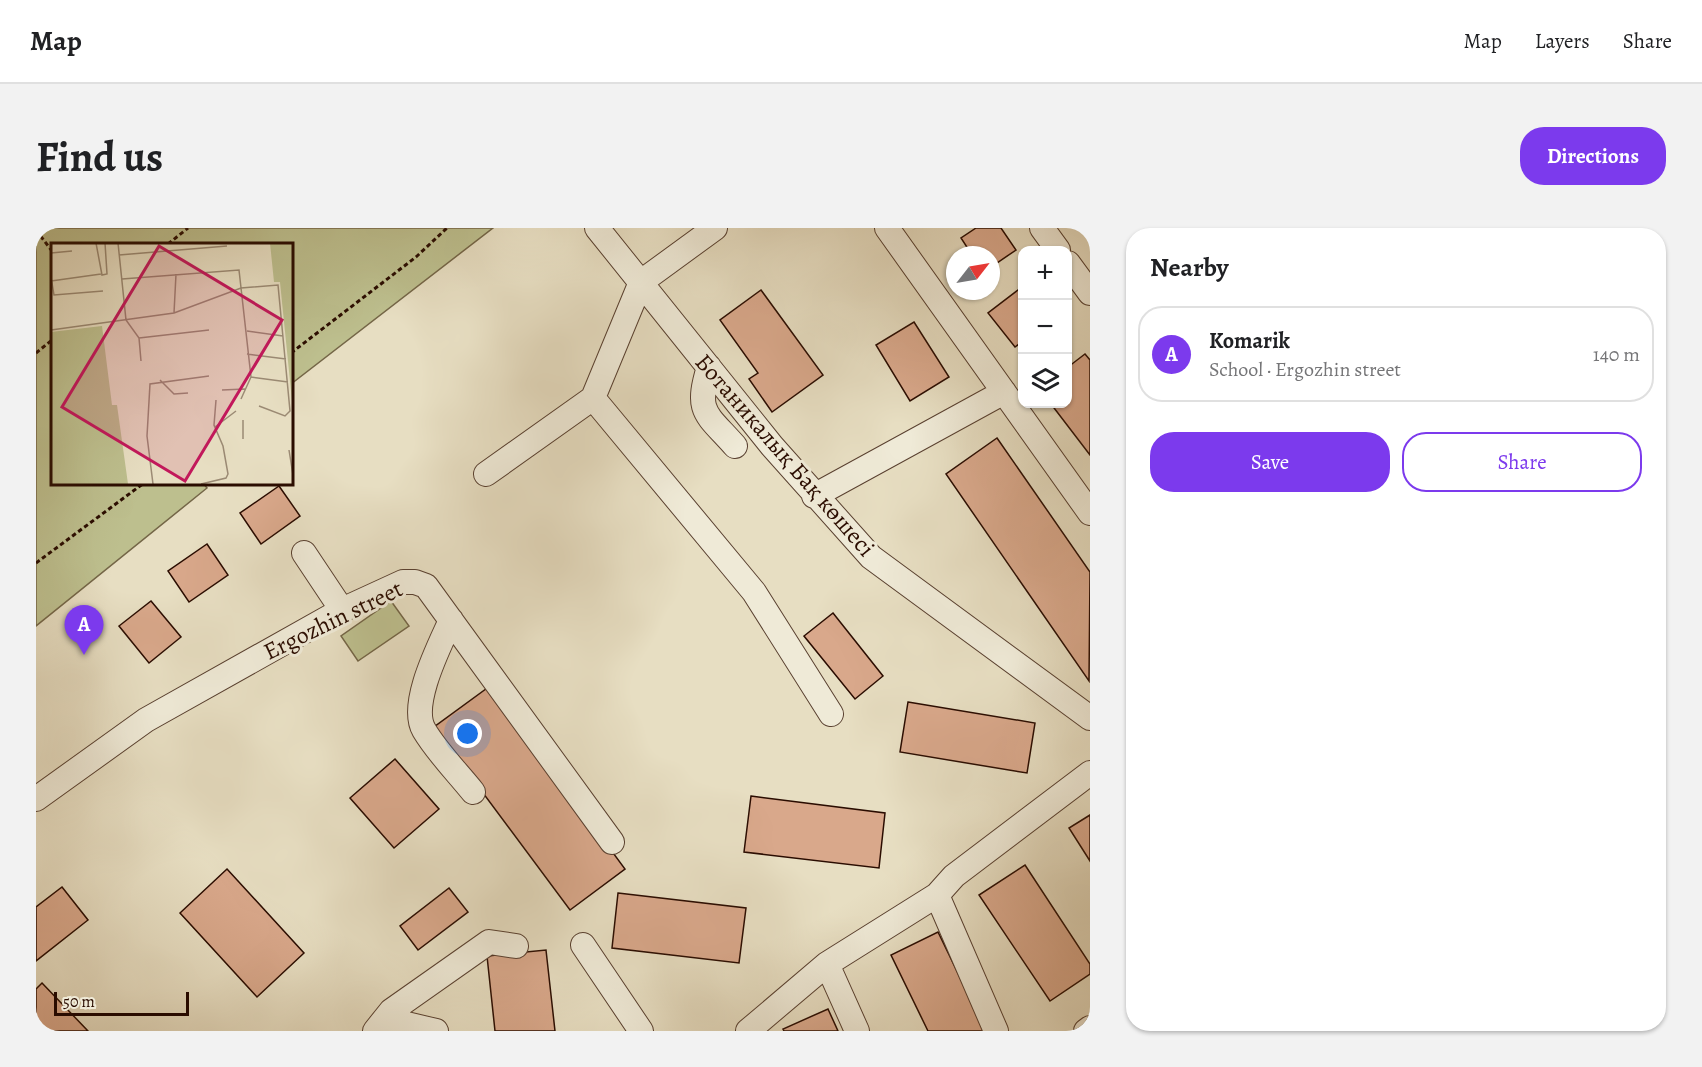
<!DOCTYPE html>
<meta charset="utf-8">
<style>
:root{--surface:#fff;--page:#f2f2f2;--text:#202124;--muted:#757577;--line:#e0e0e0;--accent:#7c3aed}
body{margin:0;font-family:Alegreya,serif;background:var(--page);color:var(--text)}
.controls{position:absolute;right:18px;top:18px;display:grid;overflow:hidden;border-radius:12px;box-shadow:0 2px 4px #0004}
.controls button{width:54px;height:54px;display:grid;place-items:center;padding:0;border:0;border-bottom:2px solid var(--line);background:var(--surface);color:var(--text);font:30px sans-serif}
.compass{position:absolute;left:910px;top:18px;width:54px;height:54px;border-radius:50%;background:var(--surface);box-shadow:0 2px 4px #0004;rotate:59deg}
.scale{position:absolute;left:18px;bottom:15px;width:135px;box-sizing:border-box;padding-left:6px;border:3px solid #2a0c00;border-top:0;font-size:16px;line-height:21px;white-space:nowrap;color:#2a0c00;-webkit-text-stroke:4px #efead7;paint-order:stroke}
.you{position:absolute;left:432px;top:506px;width:21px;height:21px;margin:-15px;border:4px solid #fff;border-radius:50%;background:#1a73e8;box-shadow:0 0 0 9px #1a73e833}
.badge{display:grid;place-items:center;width:39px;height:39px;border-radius:50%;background:var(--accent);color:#fff;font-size:20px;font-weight:700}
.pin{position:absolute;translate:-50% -50px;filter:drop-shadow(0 2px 3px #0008)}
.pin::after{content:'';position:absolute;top:32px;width:21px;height:18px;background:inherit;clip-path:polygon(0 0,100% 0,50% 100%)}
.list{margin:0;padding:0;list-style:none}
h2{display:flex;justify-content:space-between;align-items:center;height:78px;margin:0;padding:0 24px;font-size:26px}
h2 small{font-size:20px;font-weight:400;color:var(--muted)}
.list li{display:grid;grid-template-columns:39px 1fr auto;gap:18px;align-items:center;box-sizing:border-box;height:96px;margin:0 12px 12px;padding:0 12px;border:2px solid var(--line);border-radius:24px}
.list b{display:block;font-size:22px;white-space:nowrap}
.list p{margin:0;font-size:20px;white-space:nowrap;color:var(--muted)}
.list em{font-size:20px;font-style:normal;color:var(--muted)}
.actions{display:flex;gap:12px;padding:18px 24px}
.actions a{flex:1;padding:14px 0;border:2px solid var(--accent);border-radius:24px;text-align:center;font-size:21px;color:var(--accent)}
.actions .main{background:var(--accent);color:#fff}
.icon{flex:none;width:33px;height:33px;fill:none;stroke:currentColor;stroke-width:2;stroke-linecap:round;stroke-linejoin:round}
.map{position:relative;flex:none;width:1054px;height:803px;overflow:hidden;border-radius:24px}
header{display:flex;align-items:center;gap:36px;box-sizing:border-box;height:84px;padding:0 30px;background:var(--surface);border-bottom:2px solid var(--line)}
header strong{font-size:28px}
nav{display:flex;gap:33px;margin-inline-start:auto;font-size:21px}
.intro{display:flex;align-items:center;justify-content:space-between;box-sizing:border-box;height:144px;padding:0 36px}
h1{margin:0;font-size:42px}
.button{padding:15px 27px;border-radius:24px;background:var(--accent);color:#fff;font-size:21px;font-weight:700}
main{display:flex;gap:36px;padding:0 36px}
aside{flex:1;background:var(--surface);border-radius:24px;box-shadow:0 2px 4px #0004}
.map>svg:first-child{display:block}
.green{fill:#bdbf8e;stroke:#746647;stroke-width:1.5}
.building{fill:#d9a88b;stroke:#2a0c00;stroke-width:1.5}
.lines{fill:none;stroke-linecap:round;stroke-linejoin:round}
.minor-casing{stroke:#594030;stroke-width:26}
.path{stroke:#2a0c00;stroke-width:3;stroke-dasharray:4.5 3;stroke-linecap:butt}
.minor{stroke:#efead7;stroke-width:24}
.labels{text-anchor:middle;stroke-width:6;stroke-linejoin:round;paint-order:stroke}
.street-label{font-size:24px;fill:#2a0c00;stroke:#efead7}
.inset-road{fill:none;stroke:#9b8a74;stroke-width:1.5}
.view{fill:#c2185b;fill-opacity:0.15;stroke:#c2185b;stroke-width:3}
.inset-edge{fill:none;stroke:#2a0c00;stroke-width:3}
</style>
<header>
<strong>Map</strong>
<nav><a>Map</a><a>Layers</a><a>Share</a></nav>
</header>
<div class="intro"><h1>Find us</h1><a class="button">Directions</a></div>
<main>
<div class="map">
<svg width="1054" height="803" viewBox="0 0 1054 803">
<rect width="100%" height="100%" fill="#e7dec2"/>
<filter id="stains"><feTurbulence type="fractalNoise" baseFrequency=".00333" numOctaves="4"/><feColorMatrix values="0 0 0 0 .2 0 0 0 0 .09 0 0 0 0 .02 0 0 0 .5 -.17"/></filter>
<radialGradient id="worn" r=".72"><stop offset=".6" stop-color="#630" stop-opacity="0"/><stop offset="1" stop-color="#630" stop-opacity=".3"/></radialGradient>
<path class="green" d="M0,0H457L255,156V16H16V255H167L171,260L0,398Z
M355,373L373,398L322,433L305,408Z"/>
<path class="building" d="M940,0H965L980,22L955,39V27H936L925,10Z
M725,62L787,147L736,184L713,151L722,145L684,92Z
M982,62L987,67V113L979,119L952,85Z
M878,94L913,149L874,173L840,117Z
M1049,126L1054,132V227L1015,176H1032V139Z
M961,210L1054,344L1053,453L910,246Z
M243,258L264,288L225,316L204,285Z
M171,316L192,347L153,374L132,343Z
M115,373L145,409L113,435L83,398Z
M797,385L847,448L819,471L768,408Z
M454,458L589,641L534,682L398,499Z
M872,474L999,495L991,545L864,524Z
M359,531L403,581L358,620L314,570Z
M715,568L849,585L843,640L708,624Z
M1054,587V633L1033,600Z
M989,637L1054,736V746L1014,773L943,667Z
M191,641L268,725L221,769L144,685Z
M26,659L52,692L0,733V679Z
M413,660L432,684L382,722L364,698Z
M582,665L710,680L703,735L576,720Z
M902,704L950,803H892L855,727Z
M510,722L519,803H459L451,728Z
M6,755L52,803H0V761Z
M792,781L802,803H748L747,801Z"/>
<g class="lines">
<g class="minor-casing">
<path id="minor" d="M561,0L736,218L835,329L1054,490
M851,0L1054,285
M1006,0L1022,22
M1032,35L1054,65
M673,139C659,185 670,185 699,218
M557,170L718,364L795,486
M450,246L557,170L605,54L679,0
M778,268L968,164
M268,325L306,382
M415,392C404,417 373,476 388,502C401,524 421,544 437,564
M0,571L110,492L306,382L367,354H379L390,358L576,614
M901,667L960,803
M547,717L605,803
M791,736L821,803
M349,791L400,803
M339,803L355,783L453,714L480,718
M712,803L791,736L901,667L918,648L1054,545
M1050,803L1054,800"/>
</g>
<path class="path" d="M0,2L16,23
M132,16L152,0
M0,125L16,112
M255,125L380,29L411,0
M0,335L108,255"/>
<use href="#minor" class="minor"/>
</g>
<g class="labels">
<g class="street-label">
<text transform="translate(749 227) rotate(49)" y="8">Ботаникалық Бақ көшесі</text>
<text transform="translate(297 392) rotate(-26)" y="8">Ergozhin street</text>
</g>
</g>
<g transform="translate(15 15)">
<rect width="242" height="242" fill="#e7dec2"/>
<path d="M219,0H241V158L229,39H223ZM51,83L61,162H66L77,241H0V89Z" fill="#bdbf8e"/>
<path class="inset-road" d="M45,0L51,32L56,31L54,0M67,0L75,77L88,95L90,118M0,10L21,8M68,12L176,3M0,34L3,52L52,48M71,36L188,27L200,134L190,156M0,38L50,31M123,70L125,31M0,87L123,70L190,45L227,42L239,168L234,173L208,163M196,88L232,93M88,95L158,87M196,111L235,116M200,134L237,139M109,137L123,151L137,150M171,147L194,146M192,177V196M164,184L185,168M238,207L242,232M102,241L96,193L99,141L158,133M150,241L175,235L177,231L172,203L163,182L165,157"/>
<path class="view" d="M108,3L231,77L134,238L11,164Z"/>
<rect width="242" height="242" class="inset-edge"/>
</g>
<rect width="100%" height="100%" filter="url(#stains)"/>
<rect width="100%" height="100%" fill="url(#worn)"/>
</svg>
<div class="controls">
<button>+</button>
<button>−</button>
<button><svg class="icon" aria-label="layers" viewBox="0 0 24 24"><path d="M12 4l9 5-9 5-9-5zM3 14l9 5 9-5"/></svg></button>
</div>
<svg class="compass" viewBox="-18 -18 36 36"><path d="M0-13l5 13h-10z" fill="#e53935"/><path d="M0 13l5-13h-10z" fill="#757577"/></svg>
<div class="scale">50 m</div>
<div class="you"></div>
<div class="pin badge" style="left:48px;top:427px">A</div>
</div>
<aside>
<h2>Nearby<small></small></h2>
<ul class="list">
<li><span class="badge">A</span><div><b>Komarik</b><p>School · Ergozhin street</p></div><em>140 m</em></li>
</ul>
<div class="actions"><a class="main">Save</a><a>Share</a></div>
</aside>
</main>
